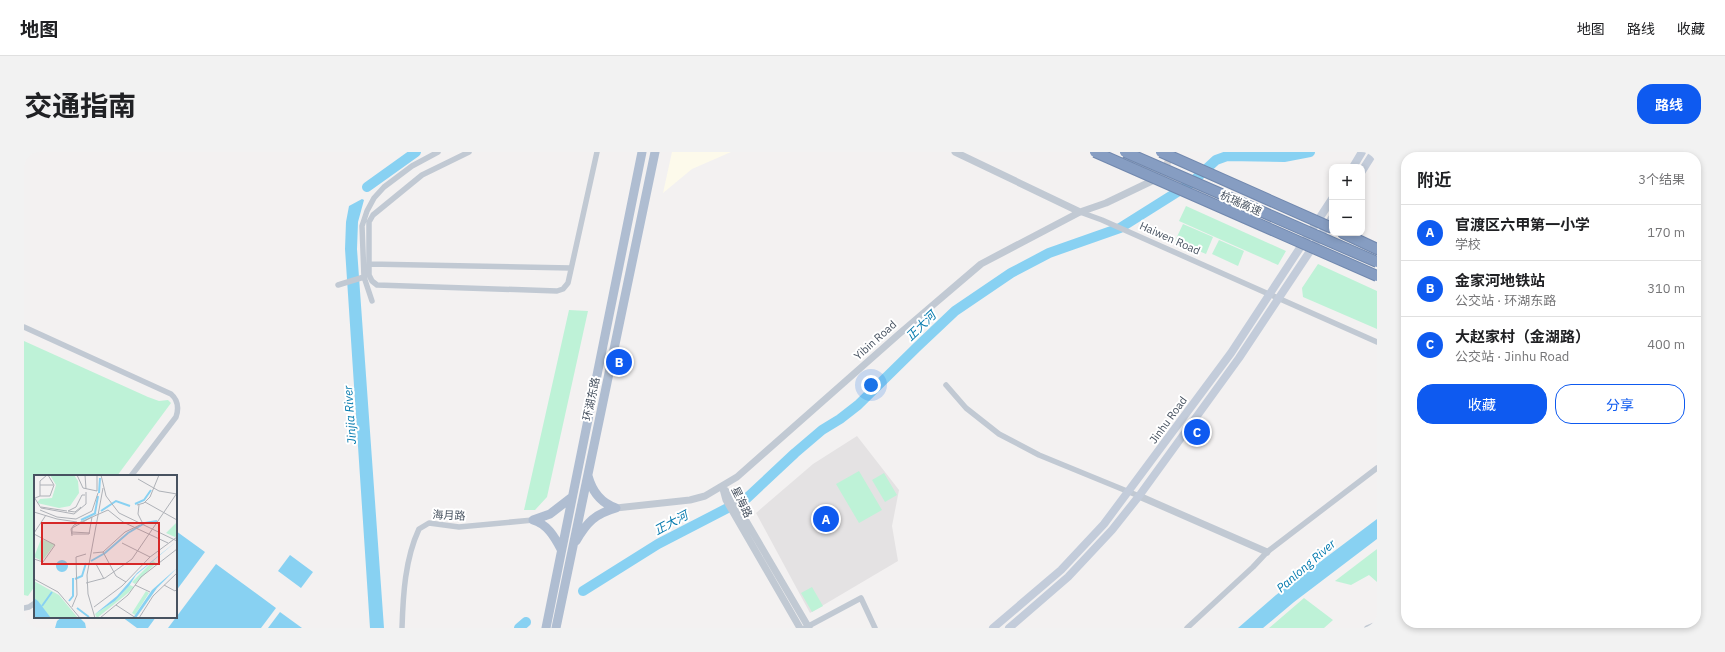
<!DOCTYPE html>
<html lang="zh">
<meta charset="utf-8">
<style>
:root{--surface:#fff;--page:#f2f2f2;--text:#202124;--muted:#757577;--line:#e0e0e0;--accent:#0e5af0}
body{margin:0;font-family:"IBM Plex Sans","Noto Sans SC",sans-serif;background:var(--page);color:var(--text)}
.controls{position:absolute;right:12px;top:12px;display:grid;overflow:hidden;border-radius:8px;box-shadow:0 2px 6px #0003}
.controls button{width:36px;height:36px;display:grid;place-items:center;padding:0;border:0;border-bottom:1px solid var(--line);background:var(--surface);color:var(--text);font:20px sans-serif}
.you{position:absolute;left:847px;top:233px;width:14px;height:14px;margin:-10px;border:3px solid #fff;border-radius:50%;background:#1a73e8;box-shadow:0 0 0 6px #1a73e833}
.badge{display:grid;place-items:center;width:26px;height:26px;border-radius:50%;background:var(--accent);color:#fff;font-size:13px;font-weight:700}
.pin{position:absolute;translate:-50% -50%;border:2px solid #fff;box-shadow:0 1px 4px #0006}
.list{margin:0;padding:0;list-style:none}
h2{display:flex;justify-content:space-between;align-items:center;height:52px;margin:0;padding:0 16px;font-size:17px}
h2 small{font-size:13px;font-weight:400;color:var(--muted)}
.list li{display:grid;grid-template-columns:26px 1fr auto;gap:12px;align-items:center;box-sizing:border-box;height:56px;padding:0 16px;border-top:1px solid var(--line)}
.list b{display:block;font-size:15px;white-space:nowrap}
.list p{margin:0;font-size:13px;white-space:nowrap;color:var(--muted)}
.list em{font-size:13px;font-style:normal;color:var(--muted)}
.actions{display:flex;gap:8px;padding:12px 16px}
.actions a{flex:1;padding:9px 0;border:1px solid var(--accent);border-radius:16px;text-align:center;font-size:14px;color:var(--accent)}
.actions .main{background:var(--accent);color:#fff}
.map{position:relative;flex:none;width:1353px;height:476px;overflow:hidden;border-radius:16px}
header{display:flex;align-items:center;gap:24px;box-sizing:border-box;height:56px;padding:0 20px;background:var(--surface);border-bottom:1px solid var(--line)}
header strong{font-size:19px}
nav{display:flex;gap:22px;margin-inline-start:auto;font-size:14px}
.intro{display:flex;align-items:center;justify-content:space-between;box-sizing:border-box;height:96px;padding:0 24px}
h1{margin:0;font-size:28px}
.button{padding:10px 18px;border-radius:16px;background:var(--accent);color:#fff;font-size:14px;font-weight:700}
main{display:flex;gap:24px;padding:0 24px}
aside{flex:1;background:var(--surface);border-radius:16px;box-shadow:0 2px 6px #0003}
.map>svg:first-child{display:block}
.commercial{fill:#fdfaeb}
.education{fill:#e4e2e3}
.green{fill:#bef2d7}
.water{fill:#88d1f2}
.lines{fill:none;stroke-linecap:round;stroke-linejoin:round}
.river{stroke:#88d1f2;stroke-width:10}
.tertiary-tunnel{stroke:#d1d1d4;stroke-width:7;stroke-dasharray:7 3.5;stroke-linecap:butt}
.motorway-casing{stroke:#7188ae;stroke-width:12}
.minor{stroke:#c1c9d3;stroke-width:5.5}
.tertiary{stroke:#c1c9d3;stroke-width:7}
.secondary{stroke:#c3ccda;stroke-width:8}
.primary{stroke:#afbdd1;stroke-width:9}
.motorway{stroke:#869dc2;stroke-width:10}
.motorway-bridge-casing{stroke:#7188ae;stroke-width:12;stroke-linecap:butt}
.motorway-bridge{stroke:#869dc2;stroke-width:10}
.labels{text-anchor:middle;stroke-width:4;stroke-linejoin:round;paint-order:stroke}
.street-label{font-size:11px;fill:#475260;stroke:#fff}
.water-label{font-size:12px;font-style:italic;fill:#057aae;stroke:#fff}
.inset-river{fill:none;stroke:#88d1f2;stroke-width:2}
.inset-road{fill:none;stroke:#aeb1b7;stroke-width:1}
.view{fill:#d62828;fill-opacity:0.15;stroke:#d62828;stroke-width:2}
.inset-edge{fill:none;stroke:#475260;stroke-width:2}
</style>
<header>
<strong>地图</strong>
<nav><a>地图</a><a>路线</a><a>收藏</a></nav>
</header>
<div class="intro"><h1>交通指南</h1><a class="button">路线</a></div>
<main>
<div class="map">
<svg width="1353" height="476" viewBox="0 0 1353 476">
<rect width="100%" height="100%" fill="#f3f1f1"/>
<path class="commercial" d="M648,0H707L668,17L639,41Z"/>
<path class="education" d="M833,284L875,338L868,374L874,409L786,461L732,361L789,312Z"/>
<path class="green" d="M1162,54L1262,99L1254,113L1155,69Z
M1159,72L1189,85L1182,102L1151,89Z
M1195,88L1220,99L1214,114L1188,102Z
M1294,112L1353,139V177L1279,145L1278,136Z
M545,158L564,159L523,345L511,358H500Z
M0,189L124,245L135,249L144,248L147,251L93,324H11V434L4,444L0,443Z
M835,319L858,358L835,371L812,332Z
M860,321L873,343L861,350L848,328Z
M1353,397V430L1345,423L1327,433L1311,429Z
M788,435L799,454L788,460L777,441Z
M1280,446L1309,468L1300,476H1245Z"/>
<path class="water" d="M338,47L340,48L334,70L333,97L360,476H346L321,97L322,70L325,54Z
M1353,367V387L1270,450L1239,476H1214L1252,443Z
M152,379L181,400L152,439Z
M266,403L289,420L277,436L254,419Z
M192,412L252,456L237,476H144Z
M256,460L278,476H244Z
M38,465H55L61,471L62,476H31L33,469Z
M98,465H132L124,476H113Z"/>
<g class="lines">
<path class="river" d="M343,35L392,0
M559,439L634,392L723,346L771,301L798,278L816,267L834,253L893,195L931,159L987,121L1025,101L1096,76L1166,32L1192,8L1203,4L1260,5L1286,0
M495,476L502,470"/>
<path class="tertiary-tunnel" d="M1130,28L1140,19L1148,0"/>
<g class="motorway-casing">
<path id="motorway" d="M1319,81L1353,97"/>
</g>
<path class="minor" d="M445,0L398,23L349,63L345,70V123L348,129L353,133L533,139L539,137L544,131L573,0
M1056,60L1078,68L1353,190
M345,112L547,116
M314,133L340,125
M348,149L340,125L338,74L343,59L350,46L360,35L388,14L414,0
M0,175L147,242C154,248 155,256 152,265L107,324
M922,233L942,256L975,282L1015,303L1115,344
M0,456L5,455L11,451
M378,476C379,443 381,407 395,377L405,371L435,375L509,368
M781,476L837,446L851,476
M1163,476L1229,415L1243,400L1353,316
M1343,476L1353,472"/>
<path class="tertiary" d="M931,0L1056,60
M698,335L708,345L785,476
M699,337L702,348L776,476
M1115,344L1243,400
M592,356L666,348L681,344L713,325L875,182L957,112L1056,60L1082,51L1130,28"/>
<path class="secondary" d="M1329,15L1338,0
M1338,19L1350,0
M969,476L1037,418L1080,372L1207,201L1308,47
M985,476L1044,425L1088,378L1115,344L1215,206L1308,66"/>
<path class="primary" d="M552,389C563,370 571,362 592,356C577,351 568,339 564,324
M537,397C530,384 523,372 509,368L526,362L548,345
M522,476L618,0
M532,476L631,0"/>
<use href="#motorway" class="motorway"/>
<g class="motorway-bridge-casing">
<path id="motorway-bridge" d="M1071,0L1353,124
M1101,0L1353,110
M1137,0L1308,76"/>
</g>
<use href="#motorway-bridge" class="motorway-bridge"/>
</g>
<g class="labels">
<g class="street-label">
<text transform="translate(1217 51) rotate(24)" y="4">杭瑞高速</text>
<text transform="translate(1146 86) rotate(24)" y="4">Haiwen Road</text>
<text transform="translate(851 188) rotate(-42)" y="4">Yibin Road</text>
<text transform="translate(567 247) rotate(-78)" y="4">环湖东路</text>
<text transform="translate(1144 268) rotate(-54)" y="4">Jinhu Road</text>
<text transform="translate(718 350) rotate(64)" y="4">星海路</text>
<text transform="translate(425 363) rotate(3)" y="4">海月路</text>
</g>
<g class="water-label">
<text transform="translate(897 174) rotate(-44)" y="4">正大河</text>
<text transform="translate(326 263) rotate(-94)" y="4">Jinjia River</text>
<text transform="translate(647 371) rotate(-28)" y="4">正大河</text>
<text transform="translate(1282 414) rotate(-41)" y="4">Panlong River</text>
</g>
</g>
<g transform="translate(10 323)">
<rect width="143" height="143" fill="#f3f1f1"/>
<path d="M16,0H40L44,6L45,18L36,31L25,33L3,28L6,24L18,23L22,10ZM143,47V61L141,62L132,58ZM7,64L21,69L8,86L0,82ZM119,86L122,88L101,109L98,107ZM0,106L25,120L44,143H17L0,123ZM96,110L100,112L94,118L63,143L61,139L81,126ZM112,116L115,118L101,140L98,138Z" fill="#bef2d7"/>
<path d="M143,66L102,100L95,111L81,126L61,139L83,121L103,98ZM22 91a6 6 0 1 1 12 0a6 6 0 1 1-12 0ZM143,93L123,113L102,143H99L118,115ZM0,123L4,126L17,143H0Z" fill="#88d1f2"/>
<path class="inset-river" d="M65,18L66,3M101,29L110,25L117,15M67,36L82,26L96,31M61,38L64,21M47,45L62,38M57,86L71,78L94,58L111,48L123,46M41,104L48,101L52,88M35,126L39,121V103M8,131L18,117M43,133L55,142"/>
<path class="inset-road" d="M43,0L49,13L63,16M51,0L52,14M67,0L72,21L85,38L143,66M104,4L125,16L143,19M6,10H19M63,16V0M6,21H16L20,10L14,0M0,22L7,33L40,39L52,29V17M1,23L6,21V6L13,0M111,27L143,45M103,30L110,28L116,22L125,0M105,30L104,39L108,47M7,32L33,36M6,35L23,42L42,44L58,36L64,18M34,36L42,32L48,20H51M34,36L41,37L47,32M0,37L23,44L43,47M58,42L55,59H38V53ZM38,57L56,58M0,58L12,40M0,59L21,70L9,87L0,84M38,61L37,54L40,50L74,35L89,47L134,68M88,68L116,82M69,77L82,101L92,107M59,78L69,77L91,57L106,50M62,89L70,104M0,104L24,117L46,143M52,108L71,103L98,84L143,18M101,110L116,117M130,110L141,116L143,114M82,130L102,143M38,132L43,120L42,82L52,79M60,132L88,111L116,82L143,62M61,143L54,119L53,100L69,13M66,143L94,120L107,102L143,74M105,143L119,121L143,98"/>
<path class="view" d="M8,48H125V89H8Z"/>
<rect width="143" height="143" class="inset-edge"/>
</g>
</svg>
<div class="controls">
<button>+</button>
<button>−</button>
</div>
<div class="you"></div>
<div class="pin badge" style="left:802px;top:367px">A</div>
<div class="pin badge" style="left:595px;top:210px">B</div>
<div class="pin badge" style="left:1173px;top:280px">C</div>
</div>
<aside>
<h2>附近<small>3个结果</small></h2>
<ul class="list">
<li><span class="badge">A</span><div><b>官渡区六甲第一小学</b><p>学校</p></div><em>170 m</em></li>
<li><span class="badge">B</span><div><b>金家河地铁站</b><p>公交站 · 环湖东路</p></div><em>310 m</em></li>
<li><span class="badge">C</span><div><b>大赵家村（金湖路）</b><p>公交站 · Jinhu Road</p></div><em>400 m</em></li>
</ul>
<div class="actions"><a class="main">收藏</a><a>分享</a></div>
</aside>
</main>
